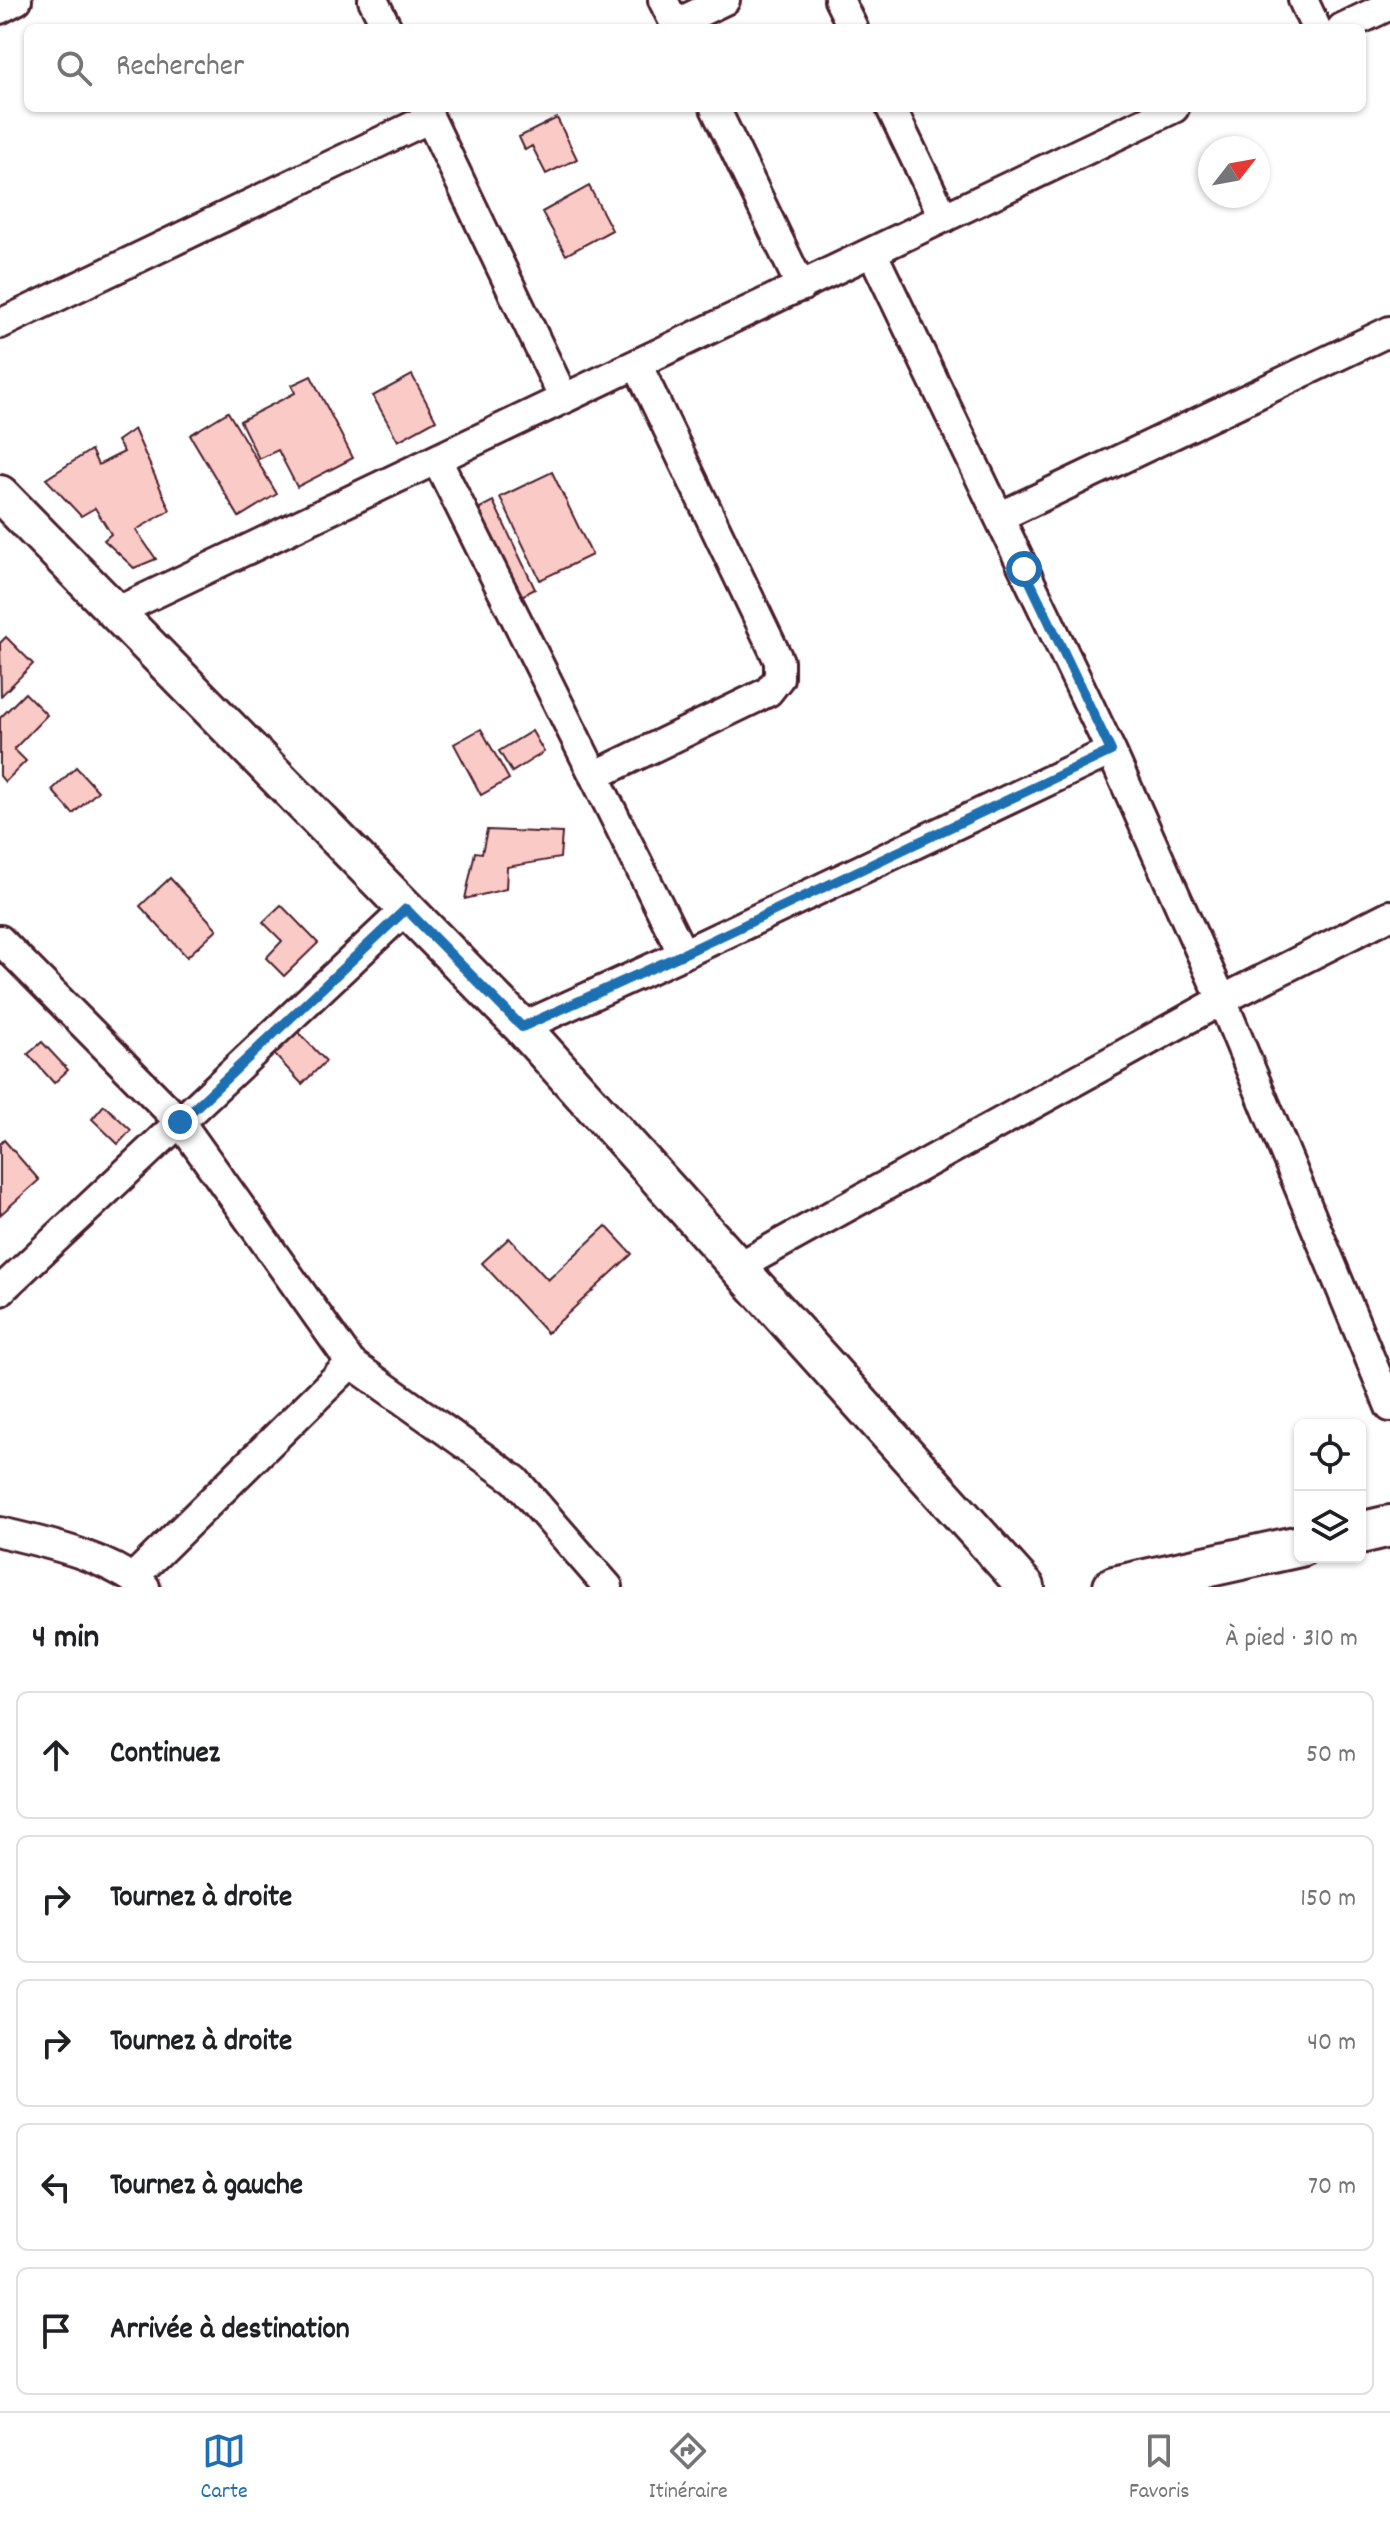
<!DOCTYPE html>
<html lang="fr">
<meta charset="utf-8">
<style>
:root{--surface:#fff;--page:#f2f2f2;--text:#202124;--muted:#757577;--line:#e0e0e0;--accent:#1f6fb2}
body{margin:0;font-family:Dekko,sans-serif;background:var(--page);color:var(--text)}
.controls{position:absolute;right:24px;bottom:24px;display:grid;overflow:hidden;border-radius:12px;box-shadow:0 2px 6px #0004}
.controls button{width:72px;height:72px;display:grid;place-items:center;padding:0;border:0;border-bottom:2px solid var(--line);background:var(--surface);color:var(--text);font:40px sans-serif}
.compass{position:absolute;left:1198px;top:136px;width:72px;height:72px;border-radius:50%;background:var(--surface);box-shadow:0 2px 6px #0004;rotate:59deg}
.stop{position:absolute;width:24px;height:24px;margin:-18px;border:6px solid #1f6fb2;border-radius:50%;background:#fff}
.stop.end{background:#1f6fb2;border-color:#fff;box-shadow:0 2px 8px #0008}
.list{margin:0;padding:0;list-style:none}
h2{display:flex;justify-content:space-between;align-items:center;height:104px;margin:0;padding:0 32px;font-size:34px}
h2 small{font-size:26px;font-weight:400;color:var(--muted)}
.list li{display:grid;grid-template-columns:52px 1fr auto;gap:24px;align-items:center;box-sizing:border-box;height:128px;margin:0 16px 16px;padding:0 16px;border:2px solid var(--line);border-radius:12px}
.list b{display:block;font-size:30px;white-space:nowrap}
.list em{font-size:26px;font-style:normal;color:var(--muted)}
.icon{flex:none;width:44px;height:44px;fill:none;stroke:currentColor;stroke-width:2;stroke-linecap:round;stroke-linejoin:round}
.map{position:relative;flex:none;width:1390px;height:1587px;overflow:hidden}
.search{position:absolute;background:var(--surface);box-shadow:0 2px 6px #0004;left:24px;right:24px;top:24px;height:88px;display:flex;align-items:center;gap:20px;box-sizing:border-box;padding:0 28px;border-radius:12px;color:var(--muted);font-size:30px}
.sheet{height:824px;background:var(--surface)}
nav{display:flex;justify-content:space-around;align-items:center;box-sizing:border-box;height:112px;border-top:2px solid var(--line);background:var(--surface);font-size:22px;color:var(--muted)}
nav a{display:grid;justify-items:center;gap:4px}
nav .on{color:var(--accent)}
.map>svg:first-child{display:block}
.building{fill:#facac6;stroke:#4a1f2b;stroke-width:2}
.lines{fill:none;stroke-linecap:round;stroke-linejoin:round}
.minor-casing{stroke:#4a1f2b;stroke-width:34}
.tertiary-casing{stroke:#4a1f2b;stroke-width:42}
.secondary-casing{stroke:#4a1f2b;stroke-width:46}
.minor{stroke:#fff;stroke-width:28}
.tertiary{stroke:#fff;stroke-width:36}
.secondary{stroke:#fff;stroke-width:40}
.route{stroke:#1f6fb2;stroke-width:10}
</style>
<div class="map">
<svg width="1390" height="1587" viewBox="0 0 1390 1587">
<rect width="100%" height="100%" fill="#fff"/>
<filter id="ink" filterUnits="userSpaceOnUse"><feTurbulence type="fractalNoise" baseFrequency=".0125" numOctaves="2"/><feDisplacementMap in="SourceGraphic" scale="16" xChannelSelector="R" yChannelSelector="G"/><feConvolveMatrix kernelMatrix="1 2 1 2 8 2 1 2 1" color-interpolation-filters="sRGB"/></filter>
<g filter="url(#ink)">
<path class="building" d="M557,118L577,159L546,174L532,146L525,150L519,137Z
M589,186L612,230L566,255L542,212Z
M412,375L436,420L398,441L373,396Z
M311,376L353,458L297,487L278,450L259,459L240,421L295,393L292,385Z
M228,412L277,494L239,517L190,435Z
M134,429L170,510L136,530L156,559L134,568L104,540L111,534L95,508L81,516L46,479L91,450L98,465L124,452L117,441Z
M552,472L592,555L540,580L500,497Z
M493,501L535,589L518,598L476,510Z
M6,637L33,664L1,696L0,643Z
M25,693L47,715L14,749L26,761L5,782L0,776V718Z
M481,729L509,779L481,795L454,744Z
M532,731L544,752L512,772L499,751Z
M76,767L98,791L73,814L52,790Z
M487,830L562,833L560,858L507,867L506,889L465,899L475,852L482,853Z
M170,878L217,929L187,957L140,906Z
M281,905L318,943L284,976L266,958L282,941L263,922Z
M297,1031L326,1061L302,1084L274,1054Z
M42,1042L68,1070L54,1083L28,1054Z
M104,1105L131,1130L118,1144L92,1119Z
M4,1140L39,1180L0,1215V1144Z
M606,1226L632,1254L547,1333L482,1263L509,1238L548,1280Z"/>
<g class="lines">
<g class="minor-casing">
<path id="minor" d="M373,0L387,28
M663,0L677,28
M839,0L853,28
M1303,0L1316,28
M0,9L17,0
M675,24L725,0
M1342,28L1390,5
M425,108L564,399
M715,108L801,287
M891,108L944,218
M872,252L1111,751L1222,1000L1390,1407
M0,324L430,118
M437,460L683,954
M999,517L1390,331
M116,612L1174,108
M594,776L768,692L779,678V661L637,364
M0,940L180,1122L351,1363L515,1480L608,1587
M522,1027L683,954L1111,751
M738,1267L1222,1000L1390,915
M0,1291L406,909
M0,1532C51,1544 102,1555 145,1587
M133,1578L351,1363"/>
</g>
<g class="tertiary-casing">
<path id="tertiary" d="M0,494L522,1027L1026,1587"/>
</g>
<g class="secondary-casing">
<path id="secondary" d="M1360,1533L1390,1526
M1114,1587L1300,1546"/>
</g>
<use href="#minor" class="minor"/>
<use href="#tertiary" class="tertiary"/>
<use href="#secondary" class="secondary"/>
</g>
</g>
<g class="lines" filter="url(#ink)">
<path class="route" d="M180,1122L406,909L522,1027L683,954L1111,751L1024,569"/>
</g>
</svg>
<div class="controls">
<button><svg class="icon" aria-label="locate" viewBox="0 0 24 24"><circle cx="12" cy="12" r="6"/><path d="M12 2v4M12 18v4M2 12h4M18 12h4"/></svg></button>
<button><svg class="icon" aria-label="layers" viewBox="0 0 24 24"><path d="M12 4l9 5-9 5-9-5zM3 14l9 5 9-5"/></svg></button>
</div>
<svg class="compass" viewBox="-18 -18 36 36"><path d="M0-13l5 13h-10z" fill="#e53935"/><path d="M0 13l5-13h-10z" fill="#757577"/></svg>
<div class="stop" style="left:1024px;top:569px"></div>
<div class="stop end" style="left:180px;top:1122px"></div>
<div class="search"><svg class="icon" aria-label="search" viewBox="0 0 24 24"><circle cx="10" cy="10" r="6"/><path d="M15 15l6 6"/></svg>Rechercher</div>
</div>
<section class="sheet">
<h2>4 min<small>À pied · 310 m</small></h2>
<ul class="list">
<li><svg class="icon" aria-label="ahead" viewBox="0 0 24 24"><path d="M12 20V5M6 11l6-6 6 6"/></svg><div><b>Continuez</b></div><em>50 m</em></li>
<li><svg class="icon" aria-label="right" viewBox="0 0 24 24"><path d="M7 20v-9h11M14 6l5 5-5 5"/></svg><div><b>Tournez à droite</b></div><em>150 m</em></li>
<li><svg class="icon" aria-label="right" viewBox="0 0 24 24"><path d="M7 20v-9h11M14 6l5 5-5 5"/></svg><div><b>Tournez à droite</b></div><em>40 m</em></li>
<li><svg class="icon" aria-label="left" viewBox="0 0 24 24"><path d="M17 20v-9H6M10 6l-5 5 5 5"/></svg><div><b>Tournez à gauche</b></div><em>70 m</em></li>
<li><svg class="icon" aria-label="arrive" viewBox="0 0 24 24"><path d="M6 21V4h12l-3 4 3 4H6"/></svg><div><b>Arrivée à destination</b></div></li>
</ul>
</section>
<nav>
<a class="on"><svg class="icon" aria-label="map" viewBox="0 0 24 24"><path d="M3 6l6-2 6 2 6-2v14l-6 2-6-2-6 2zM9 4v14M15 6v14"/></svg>Carte</a>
<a><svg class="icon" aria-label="directions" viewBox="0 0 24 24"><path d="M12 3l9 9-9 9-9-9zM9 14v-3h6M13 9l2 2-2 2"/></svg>Itinéraire</a>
<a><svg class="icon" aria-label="saved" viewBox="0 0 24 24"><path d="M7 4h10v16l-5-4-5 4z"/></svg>Favoris</a>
</nav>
